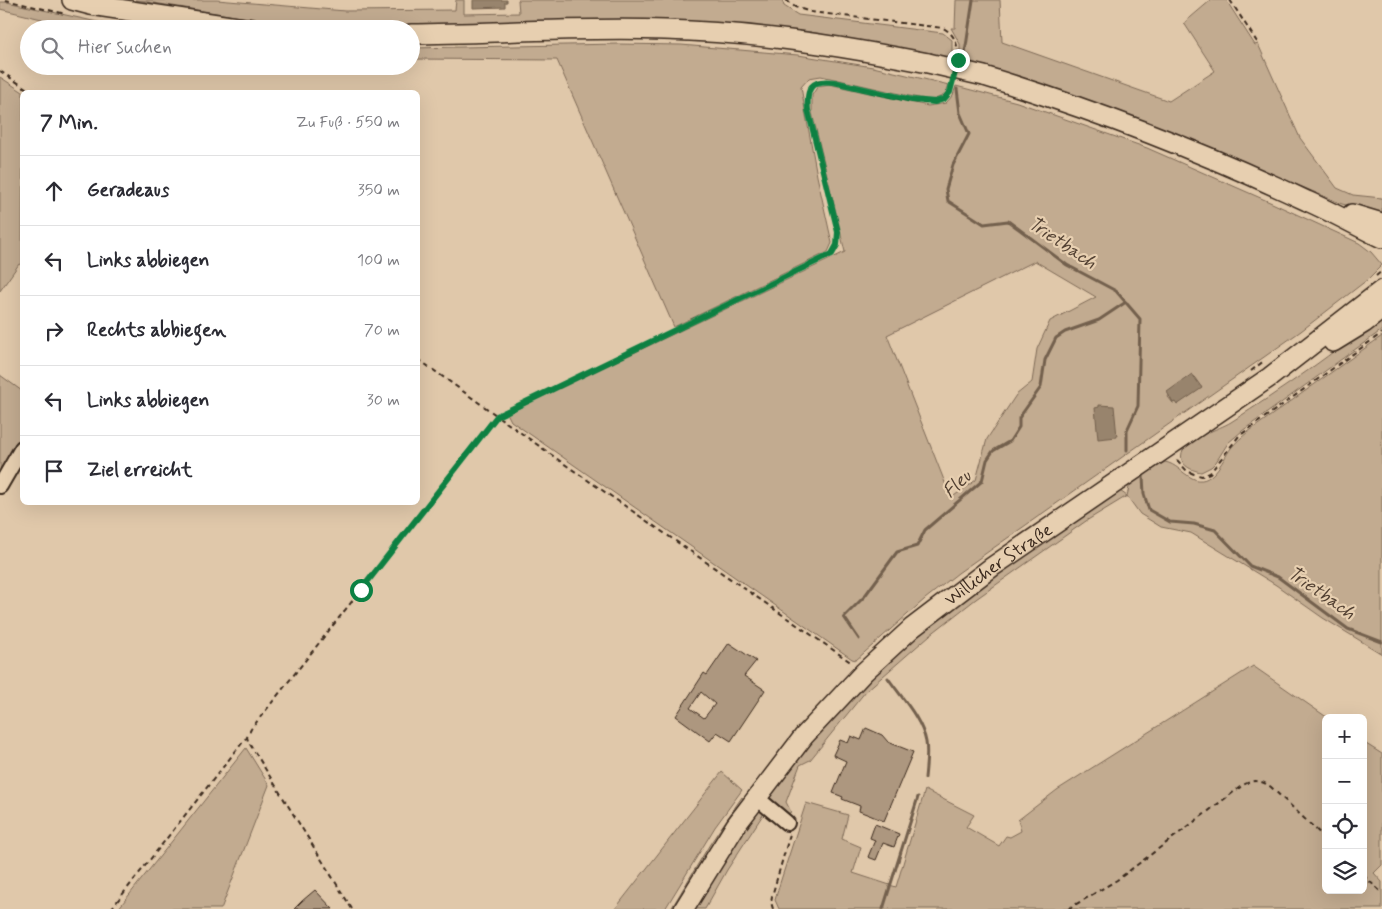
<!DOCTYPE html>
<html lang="de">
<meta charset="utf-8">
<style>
:root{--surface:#fff;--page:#f2f2f3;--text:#2b2b33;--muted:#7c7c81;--line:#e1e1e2}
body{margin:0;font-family:Mynerve,sans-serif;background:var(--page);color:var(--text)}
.controls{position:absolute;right:15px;bottom:15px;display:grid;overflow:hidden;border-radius:8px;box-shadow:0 5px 20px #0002}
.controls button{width:45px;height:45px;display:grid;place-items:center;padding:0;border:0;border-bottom:1px solid var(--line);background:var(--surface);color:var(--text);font:25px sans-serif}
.stop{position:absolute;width:15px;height:15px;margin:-11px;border:4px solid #0b8043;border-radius:50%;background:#fff}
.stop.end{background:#0b8043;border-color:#fff;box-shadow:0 1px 5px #0008}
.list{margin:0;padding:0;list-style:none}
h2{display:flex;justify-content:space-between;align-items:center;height:65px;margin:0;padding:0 20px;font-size:21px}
h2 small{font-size:16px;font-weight:400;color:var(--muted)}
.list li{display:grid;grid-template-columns:32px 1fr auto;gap:15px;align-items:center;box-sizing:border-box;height:70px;padding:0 20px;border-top:1px solid var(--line)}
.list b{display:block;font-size:19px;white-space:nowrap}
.list em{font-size:16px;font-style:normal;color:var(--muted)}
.icon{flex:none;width:28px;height:28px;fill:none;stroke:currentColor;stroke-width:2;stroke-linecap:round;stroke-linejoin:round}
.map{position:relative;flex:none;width:1382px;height:909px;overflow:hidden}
.search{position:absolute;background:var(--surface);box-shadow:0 5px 20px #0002;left:20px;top:20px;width:400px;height:55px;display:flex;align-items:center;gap:12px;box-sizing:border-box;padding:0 18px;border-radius:28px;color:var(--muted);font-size:19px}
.panel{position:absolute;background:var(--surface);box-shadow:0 5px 20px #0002;left:20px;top:90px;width:400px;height:415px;border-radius:8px}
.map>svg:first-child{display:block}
.green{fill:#c2ab90;stroke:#7e6a57;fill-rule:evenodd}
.water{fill:#98846d;stroke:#73604d}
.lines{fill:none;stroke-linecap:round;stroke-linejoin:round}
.stream{stroke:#73604d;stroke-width:3}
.building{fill:#ad977f;stroke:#3b2a1e;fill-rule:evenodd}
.street-casing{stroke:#3b2a1e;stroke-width:18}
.secondary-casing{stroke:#3b2a1e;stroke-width:22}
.path{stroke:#3b2a1e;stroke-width:2;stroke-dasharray:5 4;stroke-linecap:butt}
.street{stroke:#e7cfb0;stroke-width:14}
.secondary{stroke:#e7cfb0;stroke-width:19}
.secondary-bridge-casing{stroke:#3b2a1e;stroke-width:22;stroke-linecap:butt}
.secondary-bridge{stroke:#e7cfb0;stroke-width:19}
.route{stroke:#0b8043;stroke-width:6}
.labels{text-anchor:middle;stroke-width:4.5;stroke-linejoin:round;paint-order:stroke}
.street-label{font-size:18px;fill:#3b2a1e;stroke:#e7cfb0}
.water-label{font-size:19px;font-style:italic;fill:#524032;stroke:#e7cfb0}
</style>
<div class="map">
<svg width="1382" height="909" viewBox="0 0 1382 909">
<rect width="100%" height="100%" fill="#e0c8aa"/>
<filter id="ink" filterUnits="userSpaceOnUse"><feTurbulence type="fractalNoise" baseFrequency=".02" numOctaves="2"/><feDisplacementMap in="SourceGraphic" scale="10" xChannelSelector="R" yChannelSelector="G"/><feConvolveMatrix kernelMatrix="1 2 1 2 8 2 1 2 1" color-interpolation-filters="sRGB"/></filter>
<g filter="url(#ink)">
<path class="green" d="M135,0H217L345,11L455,10L456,0H464V14L519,13L518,0H782L784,6L798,15L943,33L952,40V58L907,49L804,31L711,24L550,23L359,26L299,23L241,17Z
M956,0H1000L1002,42L1169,101L1215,71L1184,23L1211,0H1226L1255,45L1258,44L1300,138L1337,188L1353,195L1382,198V214L1342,204L1190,139L1068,94L960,61V44L951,28H955Z
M0,2H7L129,29H83L0,9Z
M618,44L681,45L798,55L873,67L949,85L945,95L931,101L821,76L809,78L801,87L817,176L832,243L828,252L674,327L557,60L411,59V48Z
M0,77L23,92L22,265L19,264L0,291Z
M829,84L928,106L946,103L953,95L956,86L1017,102L1147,148L1272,203L1359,243L1371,252L1382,265L1367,280L1301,331L958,573L925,599L856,660L852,659L511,421L507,413L845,252L812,113V95L818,86ZM1035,261L1096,297L1050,321L1037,349L1032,382L1016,395L987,439L976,480L951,498L887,335ZM1202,387L1173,403L1168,397L1169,395Z
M1382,313V330L1242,431L1228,443L1216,462L1211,467L1201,472C1190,470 1177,464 1183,450C1187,438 1220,429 1231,422C1283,389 1335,353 1382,313Z
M1382,336V654L1323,618L1276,585L1191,533L1161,527L1140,514L1127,496L1086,521L976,599L930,635L866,691L810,760L800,765L786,802L791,812L786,815L767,799L795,760L867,680L927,627L975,591L1099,503L1120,491L1127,496L1130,483L1165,462C1176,464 1182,473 1192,478C1211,488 1222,461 1231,448C1236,442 1242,437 1248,432Z
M0,375L22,391V440L0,477Z
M1253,666L1328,718H1326V890H1363V742L1382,754V865L1374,873L1382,882V909H779L775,900L780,883L806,803L848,815L842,839L861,847L853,873L896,887L925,790L974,815L966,827L999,846L1006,836L1010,837L1021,831L1018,820L1057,790Z
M246,748L269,785L221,909H118Z
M722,772L742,790L715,827L665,909H615Z
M742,797L744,800L676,909H671L710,844Z
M758,809L766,810L727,870L705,909H693Z"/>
<path class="water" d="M473,0H507V2H505V7L473,8Z
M1192,374L1202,388L1177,405L1175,402L1173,403L1167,392Z
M1099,405L1114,406L1117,437L1098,439L1095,408L1099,407Z"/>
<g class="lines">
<path class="stream" d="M965,53L973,0
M957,89L960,113L969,134L953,165L946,189L948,201L984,224L1008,221L1067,265L1116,291L1140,319L1138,406L1127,430V450
M1143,476L1144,494L1149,510L1170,522L1194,524L1215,530L1250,566L1278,577L1348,629L1382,642
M859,639L844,617L864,597L897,552L917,546L925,530L982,481L987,460L993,451L1010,441L1019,427V418L1041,387L1045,360L1056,338L1065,332L1099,320L1126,302
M888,678C901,697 922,719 926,742C928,754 926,766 925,778
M883,909L918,797"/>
</g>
<path class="building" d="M729,643L756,661L744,676L765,690L731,741L717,732L710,741L676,716L704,673L707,675ZM701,692L715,704L704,718L690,708Z
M866,728L882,735L888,742L913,752L884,821L859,811L860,806L842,799L843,797L833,793L846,761L833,755L840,740L848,743L851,736L861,740Z
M875,824L899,834L894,847L883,843L876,860L868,857L875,840L870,838Z
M315,890L333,909H294L302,901Z"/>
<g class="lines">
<g class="street-casing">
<path id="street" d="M0,486L22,448
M756,797L787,823"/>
</g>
<g class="secondary-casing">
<g id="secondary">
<path d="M72,0L91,5L250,29"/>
<path d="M411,34C496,33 581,27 665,30C754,32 841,46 928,63"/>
<path d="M984,76C1095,110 1203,152 1307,201C1332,212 1357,226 1382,238"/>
<path d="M1352,214L1382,223"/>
<path d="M1333,342L1364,323L1382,309"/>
<path id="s1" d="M684,909L736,825L804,736L864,672L912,628L992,567L1270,377L1382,290"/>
</g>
</g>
<path class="path" d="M5,0L66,14
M786,0L795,7L811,12L943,28C954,34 958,43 958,56
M1230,0L1257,42
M0,71L32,92
M1376,276L1382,271
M418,359L560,461L852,663
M1251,371L1265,360
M1177,460L1187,471L1194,474L1202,476L1210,473L1239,436L1382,333
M1363,875L1382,893
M111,909L246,738
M352,909L248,741L247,737L251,729L361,590L497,416L832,254L837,245L838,232L808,110C806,93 808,80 828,81C852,85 919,107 938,102C946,99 950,92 952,85
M773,909L771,902L772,896L790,834
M1068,909L1117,880L1243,785C1254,779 1261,780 1271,787L1326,839"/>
<use href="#street" class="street"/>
<use href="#secondary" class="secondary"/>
<g class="secondary-bridge-casing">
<path id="secondary-bridge" d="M928,63L984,76"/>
</g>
<use href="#secondary-bridge" class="secondary-bridge"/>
</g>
</g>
<g class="lines" filter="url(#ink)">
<path class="route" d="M361,590L497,416L832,254L837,245L838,232L808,110C806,88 811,79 834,82L912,100L935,102L944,99L950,92L958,60"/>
</g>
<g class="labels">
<g class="street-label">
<text dy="6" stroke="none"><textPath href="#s1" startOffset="471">Willicher Straße</textPath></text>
</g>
<g class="water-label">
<text transform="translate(1063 242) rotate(34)" y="7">Trietbach</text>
<text transform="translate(956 483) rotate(-44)" y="7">Fleu</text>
<text transform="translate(1322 592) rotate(35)" y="7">Trietbach</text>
</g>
</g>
</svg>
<div class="controls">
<button>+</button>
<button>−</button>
<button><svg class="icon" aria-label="locate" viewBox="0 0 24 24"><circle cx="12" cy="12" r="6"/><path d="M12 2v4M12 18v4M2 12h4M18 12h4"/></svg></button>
<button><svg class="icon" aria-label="layers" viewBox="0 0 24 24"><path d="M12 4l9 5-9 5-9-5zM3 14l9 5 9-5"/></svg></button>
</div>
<div class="stop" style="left:361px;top:590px"></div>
<div class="stop end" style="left:958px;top:60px"></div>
<div class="search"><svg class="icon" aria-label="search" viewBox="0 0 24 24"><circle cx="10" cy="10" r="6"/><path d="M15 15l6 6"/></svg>Hier suchen</div>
<section class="panel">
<h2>7 Min.<small>Zu Fuß · 550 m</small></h2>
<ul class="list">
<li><svg class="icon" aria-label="ahead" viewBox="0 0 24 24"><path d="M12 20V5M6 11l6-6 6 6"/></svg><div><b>Geradeaus</b></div><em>350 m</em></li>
<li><svg class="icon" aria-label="left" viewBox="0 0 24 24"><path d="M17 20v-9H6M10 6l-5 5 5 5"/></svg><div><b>Links abbiegen</b></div><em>100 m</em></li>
<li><svg class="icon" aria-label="right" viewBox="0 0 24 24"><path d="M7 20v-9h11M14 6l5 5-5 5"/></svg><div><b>Rechts abbiegen</b></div><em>70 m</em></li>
<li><svg class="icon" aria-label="left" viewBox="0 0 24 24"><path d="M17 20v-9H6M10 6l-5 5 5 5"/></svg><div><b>Links abbiegen</b></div><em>30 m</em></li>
<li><svg class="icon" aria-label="arrive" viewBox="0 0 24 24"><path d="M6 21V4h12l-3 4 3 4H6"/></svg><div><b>Ziel erreicht</b></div></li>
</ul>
</section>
</div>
